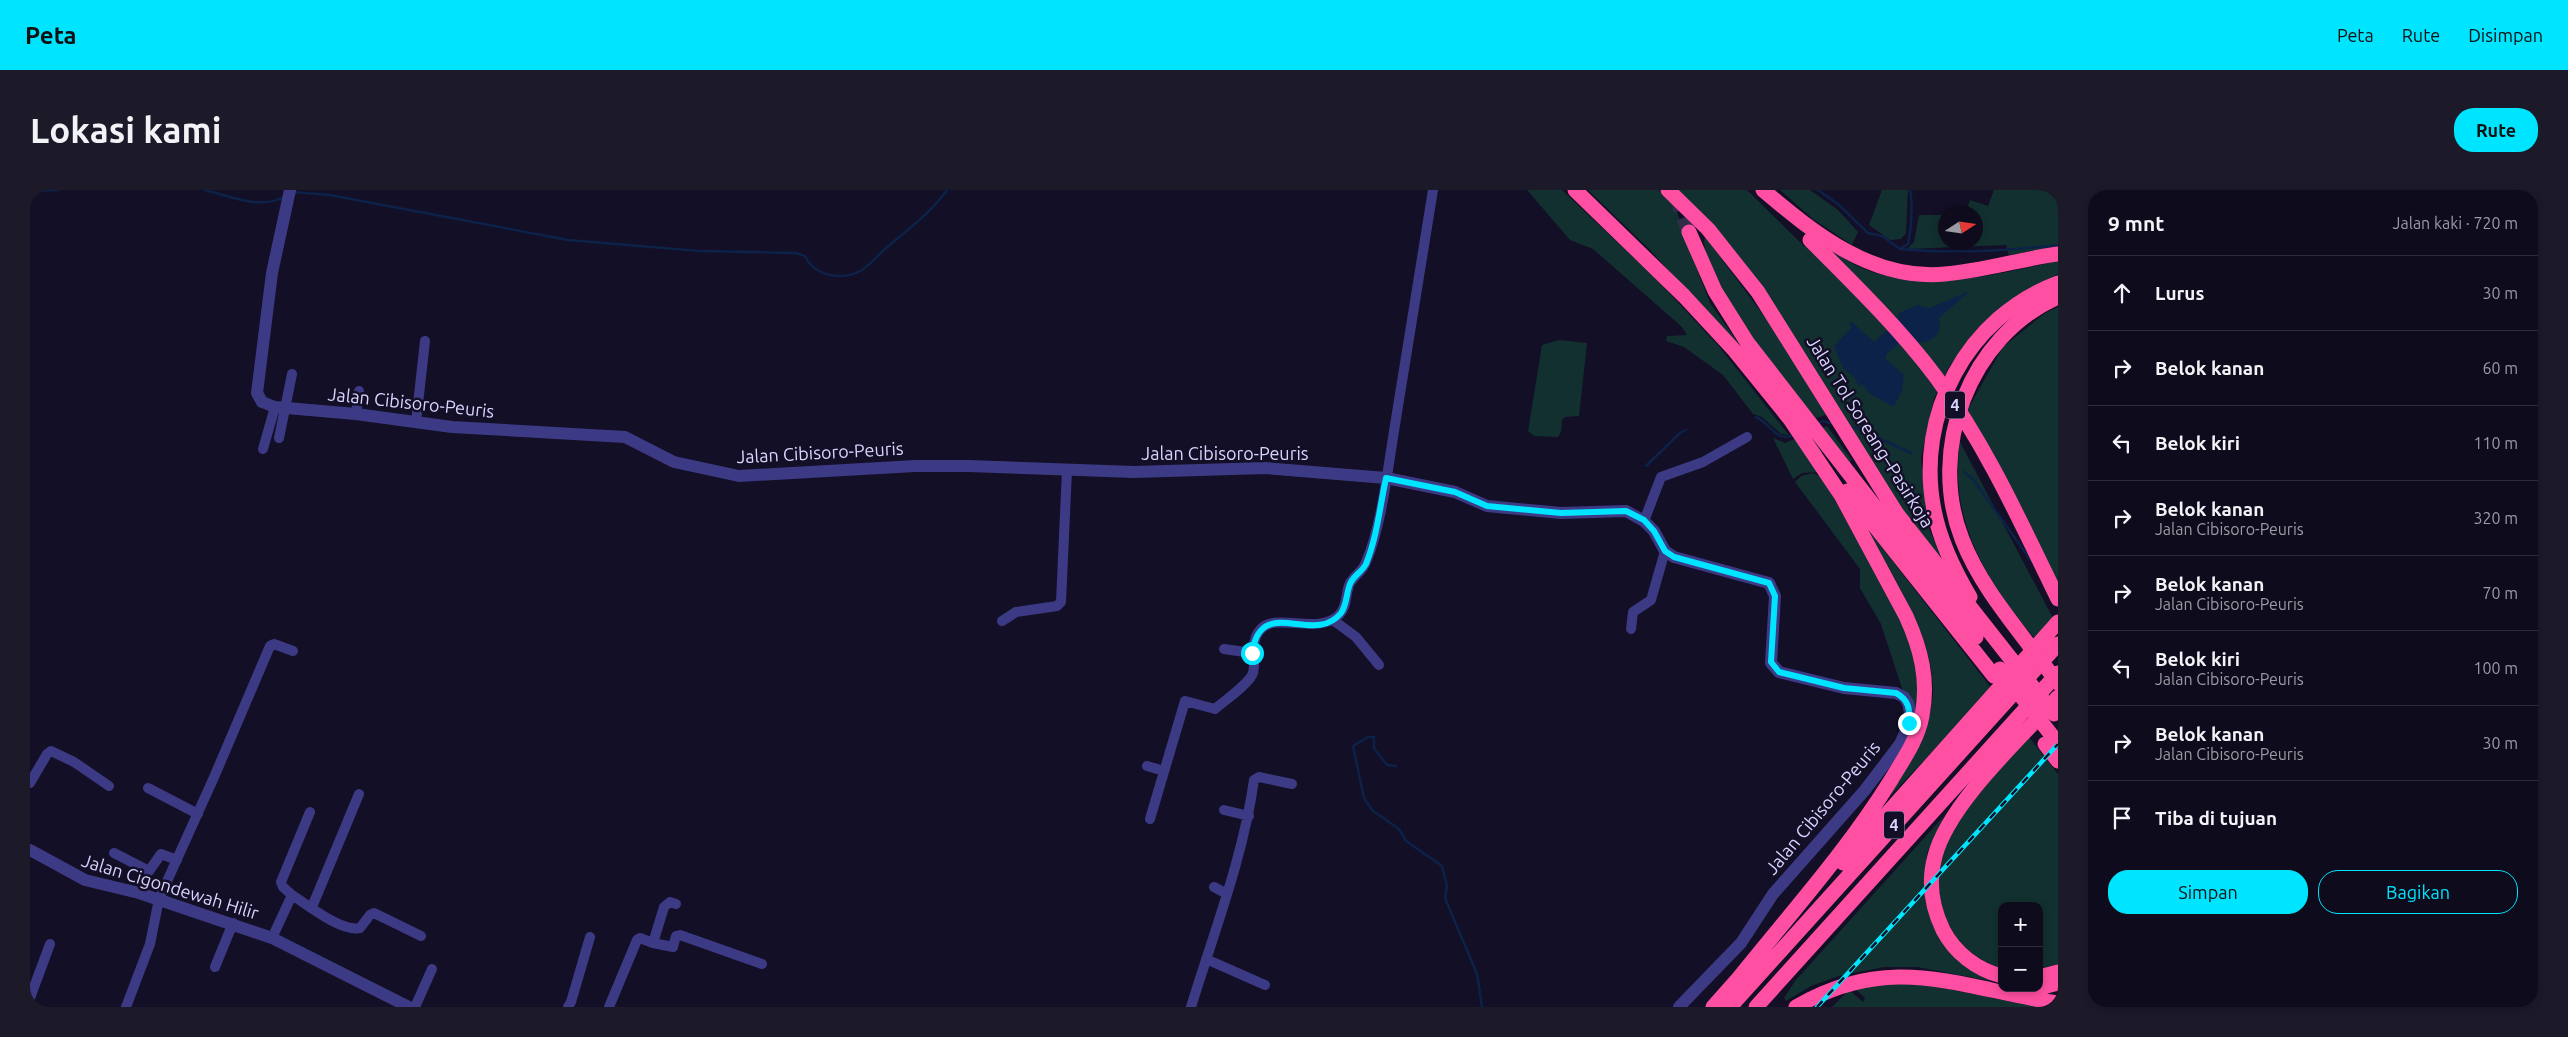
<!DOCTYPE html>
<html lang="id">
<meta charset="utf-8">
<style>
:root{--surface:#0e0b1c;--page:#1c1929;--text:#f1f3f6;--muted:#9b9ba3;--line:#2e2b3b;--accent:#00e5ff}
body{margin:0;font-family:Ubuntu,sans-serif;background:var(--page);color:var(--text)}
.controls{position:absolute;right:15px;bottom:15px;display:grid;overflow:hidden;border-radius:10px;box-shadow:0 2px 8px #0003}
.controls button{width:45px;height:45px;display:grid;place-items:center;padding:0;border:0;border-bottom:1px solid var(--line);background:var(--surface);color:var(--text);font:25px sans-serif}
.compass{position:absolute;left:1908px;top:15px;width:45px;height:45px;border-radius:50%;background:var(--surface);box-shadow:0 2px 8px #0003;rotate:78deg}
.stop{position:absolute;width:15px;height:15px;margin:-11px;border:4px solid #00e5ff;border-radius:50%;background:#fff}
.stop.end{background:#00e5ff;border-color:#fff;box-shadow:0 1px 5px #0008}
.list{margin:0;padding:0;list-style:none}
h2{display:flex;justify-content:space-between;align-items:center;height:65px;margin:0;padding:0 20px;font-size:21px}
h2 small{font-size:16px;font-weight:400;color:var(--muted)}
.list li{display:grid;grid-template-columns:32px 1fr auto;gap:15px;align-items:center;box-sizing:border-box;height:75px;padding:0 20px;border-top:1px solid var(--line)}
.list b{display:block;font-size:19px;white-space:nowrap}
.list p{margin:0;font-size:16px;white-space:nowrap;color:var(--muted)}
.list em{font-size:16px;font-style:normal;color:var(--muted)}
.actions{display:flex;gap:10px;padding:15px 20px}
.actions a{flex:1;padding:11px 0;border:1px solid var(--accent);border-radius:20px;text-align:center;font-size:18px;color:var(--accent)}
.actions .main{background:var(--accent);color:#111}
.icon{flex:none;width:28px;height:28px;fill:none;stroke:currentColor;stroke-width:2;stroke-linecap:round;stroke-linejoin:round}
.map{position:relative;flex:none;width:2028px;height:817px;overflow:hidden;border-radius:20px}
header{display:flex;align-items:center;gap:30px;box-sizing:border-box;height:70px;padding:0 25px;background:var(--accent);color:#111}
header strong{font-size:24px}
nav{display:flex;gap:28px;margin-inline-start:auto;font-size:18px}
.intro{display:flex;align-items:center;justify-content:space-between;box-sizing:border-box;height:120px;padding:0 30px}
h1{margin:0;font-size:35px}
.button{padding:12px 22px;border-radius:20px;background:var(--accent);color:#111;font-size:18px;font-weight:700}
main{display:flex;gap:30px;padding:0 30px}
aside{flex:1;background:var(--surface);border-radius:20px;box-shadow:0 2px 8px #0003}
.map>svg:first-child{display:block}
.green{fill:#12302f}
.water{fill:#0c2248}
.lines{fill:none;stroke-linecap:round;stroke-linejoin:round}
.stream{stroke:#0c2248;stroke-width:2.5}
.motorway-tunnel{stroke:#312d47;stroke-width:15;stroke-dasharray:15 8;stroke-linecap:butt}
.minor{stroke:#3d3a85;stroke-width:10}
.tertiary{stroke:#3d3a85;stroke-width:12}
.motorway{stroke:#ff4fa3;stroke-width:15}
.rail-casing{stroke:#00e5ff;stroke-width:4.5}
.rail{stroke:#130f26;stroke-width:2.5;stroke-dasharray:8;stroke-linecap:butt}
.motorway-bridge{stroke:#ff4fa3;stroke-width:15}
.route{stroke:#00e5ff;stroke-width:6}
.labels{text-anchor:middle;stroke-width:5;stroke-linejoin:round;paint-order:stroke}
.shield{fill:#130f26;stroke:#9e99be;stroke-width:1}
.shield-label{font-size:16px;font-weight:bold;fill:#d9d4ff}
.street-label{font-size:18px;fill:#d9d4ff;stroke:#130f26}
</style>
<header>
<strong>Peta</strong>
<nav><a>Peta</a><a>Rute</a><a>Disimpan</a></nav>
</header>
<div class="intro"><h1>Lokasi kami</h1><a class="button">Rute</a></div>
<main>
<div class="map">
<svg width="2028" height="817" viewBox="0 0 2028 817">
<rect width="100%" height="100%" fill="#130f26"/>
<path class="green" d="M1497,0H1532L1623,86L1687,154L1759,245L1751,244L1732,227L1723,224L1693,185L1654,157L1636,151L1637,146L1657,145L1652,137L1563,59L1540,50Z
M1558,0H1628L1645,15L1658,56L1680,113L1709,154H1707L1620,60Z
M1647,0H1717L1775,57L1784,49C1800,59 1817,72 1834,79C1898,103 1963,85 2028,71V84L1986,106L1948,138L1919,177L1904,209L1891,267L1898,336L1910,365L1907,369Z
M1750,0H1780L1808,20L1828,42L1822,55L1783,29Z
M1852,0H1878L1876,43L1871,49L1860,50L1839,35Z
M1964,0H2028V56L1979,65L1976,55L1877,59L1884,52L1889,25H1915L1916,52H1946V22H1936L1940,10L1958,16Z
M1676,48L1743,138L1796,225L1786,228C1752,188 1675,102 1674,49Z
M2028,117V400L1935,224L1973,157L2015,123Z
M1529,150L1557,153L1549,226L1535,227L1532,230L1531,242L1528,247L1504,246L1498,241L1512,155Z
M1797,236L1822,270L1819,273L1804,256L1780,269L1790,282L1772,283L1763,289L1743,248L1755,253Z
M1930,252L2024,430L2006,450C1957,393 1918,329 1930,252Z
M1783,283L1792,287L1882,450L1889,503L1884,535L1851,434L1830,398V379L1765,292L1771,286Z
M1832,332L1962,499L1861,605L1860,604C1872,580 1891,550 1899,526C1919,466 1860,382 1832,332Z
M1999,547L2028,584V774L2009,779V716H1972V778C1948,771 1929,756 1918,733C1910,714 1907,694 1910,674C1916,634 1972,577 1999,547Z
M1914,626L1897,663L1895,682L1899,716L1961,791L1887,777H1854L1809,786L1781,796L1756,811L1754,808L1765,791Z
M1888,793L2008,817H1802L1819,800L1833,812L1835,808L1824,798L1851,794Z"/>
<path class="water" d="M1937,102L1938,103L1909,128C1915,149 1891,159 1875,148L1856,165V169L1874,185L1872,200L1864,217L1840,204L1832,194L1829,196L1824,187L1813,178L1804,156L1822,137L1819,133L1822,132L1844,152L1867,131L1869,123L1887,115L1900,118Z"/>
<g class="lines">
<path class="stream" d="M175,0C200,6 229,20 254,7
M1788,0L1808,14L1838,43L1852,46L1870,59L1878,54C1881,41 1883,13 1880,0
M0,1L28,0
M263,2L300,5L538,50L669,61L766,63L775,66C785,87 813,91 832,80C840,75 848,65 855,59C877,40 900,24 917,0
M1870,59C1924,64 1975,61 2028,55
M1726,227C1741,233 1745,253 1764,245
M1787,234L1793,231L1803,234
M1818,237L1827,238L1881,263
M1616,276L1650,243L1656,240
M1934,282L1943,289L2002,372
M1366,576L1357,575L1344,558V547H1338L1323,556L1334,608L1342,620L1369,639L1376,651L1412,676L1417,696L1415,708L1447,784L1452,817"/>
<path class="motorway-tunnel" d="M1646,6L1659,42"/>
<path class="minor" d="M326,224L329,201
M386,232L395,151
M249,248L262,184
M233,259L245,217
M1614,331L1631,287L1673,272L1717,247
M1303,430L1326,447L1349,475
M972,431L986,422L1027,416L1031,412L1037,280
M1601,439L1603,422L1621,410L1635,361
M1194,459L1222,463
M1117,576L1134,581
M0,593L17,564L21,561L44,572L79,596
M118,598L168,624
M1194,620L1219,626
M1120,629L1155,511L1185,519C1194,511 1219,494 1223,483C1227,467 1219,453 1230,440C1246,421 1287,446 1309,425C1318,416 1315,403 1320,393C1325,385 1333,381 1336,372C1352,335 1358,276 1365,235C1378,157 1390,78 1403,0
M84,663L119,681L131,664L147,670
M1184,697L1197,704
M262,705L253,697L251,692L280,622
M282,717L329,604
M242,748L262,705C278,715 311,742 330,738L340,725L344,723L391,746
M623,753L643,757L646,746L650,745L732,774
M1176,769L1235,795
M185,777L203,733
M0,808L20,754
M96,817L120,754L129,709L185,585L240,456L244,454L263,461
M385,817L402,779
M538,817L541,812L560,747
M579,817L607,750L610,748L623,753L634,717L640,712L646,714
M1161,817C1184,742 1213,668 1224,590L1229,587L1262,594"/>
<path class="tertiary" d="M260,0L242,83L227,203L232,212L245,217L326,224L422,237L595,247L644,272L709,286L885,276H938L1104,282L1235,278L1356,288L1425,302L1457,316L1531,323L1596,321L1614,331L1624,341L1635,361L1644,367L1739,393L1745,406L1741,473L1749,482L1814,498L1866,503L1874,507L1878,513L1880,523L1875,543L1870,554L1835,600L1743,704L1711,753L1649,817
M0,660L55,690L109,703L242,748L379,817"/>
<path class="motorway" d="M1545,0L1654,106L1705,161L1764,234
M1638,0L1678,39L1728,102L1867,324L1981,469
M1733,0C1785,44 1843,91 1915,84C1953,81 1990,69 2028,64
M1659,42L1685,101L1717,152L1946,447
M1817,301L1964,486
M1940,407C1924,380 1910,351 1904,320C1885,225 1937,127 2028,93
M1999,455C1973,421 1947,388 1932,349C1897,260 1939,146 2028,107
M2015,554L2028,571
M1813,673L2028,432
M1972,786C1947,780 1925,763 1913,740C1902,717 1898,691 1905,666C1919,613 1991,548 2028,507
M2009,787L2028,782
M1708,789C1760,724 1817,661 1861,590C1873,570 1888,549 1892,526C1899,490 1891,459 1876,426L1811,305L1758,226
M2009,798L2028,793
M1683,817L1715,781
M1700,817L2028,454
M1726,817L2028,483
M1766,817C1863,761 1929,798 2028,813"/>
<g class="rail-casing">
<path id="rail" d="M1787,817L2028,554"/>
</g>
<use href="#rail" class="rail"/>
<path class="motorway-bridge" d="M1780,50C1824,94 1869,138 1906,187C1956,255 1991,333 2028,409
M1999,455L2028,493
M1981,469L2024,524
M1970,479L2023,547"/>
</g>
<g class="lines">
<path class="route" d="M1222,463C1231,403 1284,457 1311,423C1317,415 1316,404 1320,394C1323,386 1332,382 1336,374C1347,347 1350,316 1356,288L1425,302L1457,316L1531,323L1596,321L1614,330L1624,341L1635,361L1644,367L1739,393L1745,406L1741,472L1749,482L1814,498L1866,503C1879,510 1880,519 1879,533"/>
</g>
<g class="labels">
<g class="shield">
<rect x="1915" y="201.5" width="20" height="27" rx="4"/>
<rect x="1854" y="621.5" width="20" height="27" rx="4"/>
</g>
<g class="shield-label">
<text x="1925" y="221">4</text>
<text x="1864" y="641">4</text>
</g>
<g class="street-label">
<text transform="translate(381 213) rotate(6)" y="6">Jalan Cibisoro-Peuris</text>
<text transform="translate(1840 242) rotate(58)" y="6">Jalan Tol Soreang–Pasirkoja</text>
<text transform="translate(790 263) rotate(-3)" y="6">Jalan Cibisoro-Peuris</text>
<text x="1195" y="270">Jalan Cibisoro-Peuris</text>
<text transform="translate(1793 618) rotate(-50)" y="6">Jalan Cibisoro-Peuris</text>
<text transform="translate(140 697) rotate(17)" y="6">Jalan Cigondewah Hilir</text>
</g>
</g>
</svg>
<div class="controls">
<button>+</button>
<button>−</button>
</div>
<svg class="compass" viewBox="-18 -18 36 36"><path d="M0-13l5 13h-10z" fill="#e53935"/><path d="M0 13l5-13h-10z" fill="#9b9ba3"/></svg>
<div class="stop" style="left:1222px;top:463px"></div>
<div class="stop end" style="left:1879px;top:533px"></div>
</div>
<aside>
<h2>9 mnt<small>Jalan kaki · 720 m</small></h2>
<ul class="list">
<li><svg class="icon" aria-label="ahead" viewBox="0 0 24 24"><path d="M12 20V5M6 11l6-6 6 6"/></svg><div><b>Lurus</b></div><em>30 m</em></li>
<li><svg class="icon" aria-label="right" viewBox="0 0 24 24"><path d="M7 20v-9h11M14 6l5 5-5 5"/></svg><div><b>Belok kanan</b></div><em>60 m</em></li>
<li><svg class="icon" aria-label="left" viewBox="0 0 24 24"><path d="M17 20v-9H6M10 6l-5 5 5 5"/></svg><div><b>Belok kiri</b></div><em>110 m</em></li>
<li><svg class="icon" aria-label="right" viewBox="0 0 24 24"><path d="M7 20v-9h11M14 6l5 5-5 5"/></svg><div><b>Belok kanan</b><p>Jalan Cibisoro-Peuris</p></div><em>320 m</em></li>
<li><svg class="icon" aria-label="right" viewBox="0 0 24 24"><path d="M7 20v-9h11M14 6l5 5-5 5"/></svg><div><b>Belok kanan</b><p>Jalan Cibisoro-Peuris</p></div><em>70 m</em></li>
<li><svg class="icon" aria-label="left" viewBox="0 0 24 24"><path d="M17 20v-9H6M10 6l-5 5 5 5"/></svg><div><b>Belok kiri</b><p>Jalan Cibisoro-Peuris</p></div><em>100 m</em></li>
<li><svg class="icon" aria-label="right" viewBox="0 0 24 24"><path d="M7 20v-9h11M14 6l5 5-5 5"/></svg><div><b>Belok kanan</b><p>Jalan Cibisoro-Peuris</p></div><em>30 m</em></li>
<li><svg class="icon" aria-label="arrive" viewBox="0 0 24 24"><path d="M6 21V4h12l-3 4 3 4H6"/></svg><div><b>Tiba di tujuan</b></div></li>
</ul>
<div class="actions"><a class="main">Simpan</a><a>Bagikan</a></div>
</aside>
</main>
